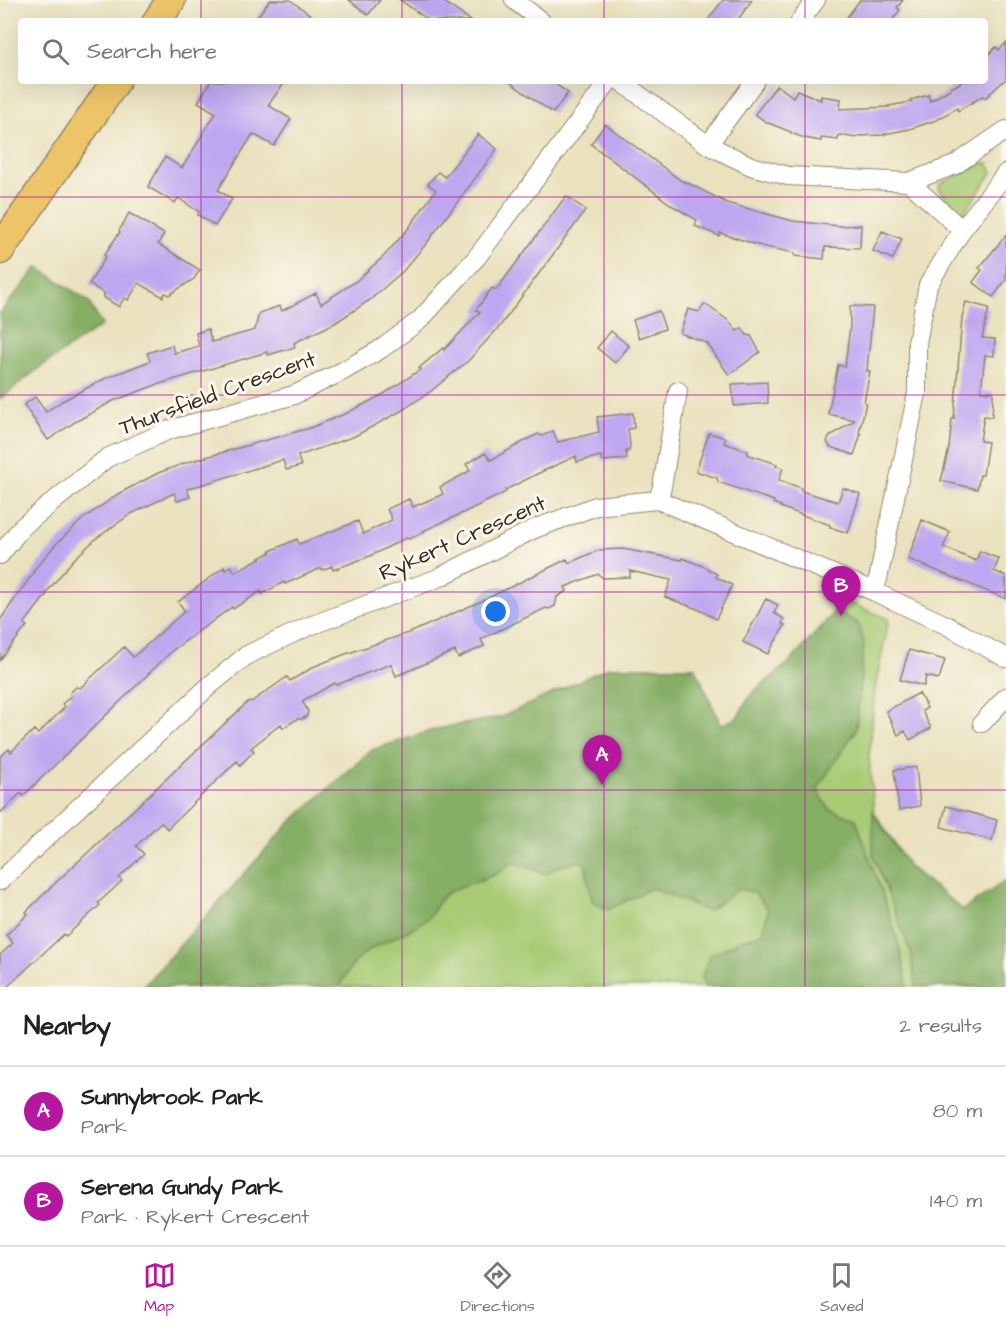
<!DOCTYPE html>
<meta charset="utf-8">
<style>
:root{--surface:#fff;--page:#f6f6f6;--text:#222;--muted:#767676;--line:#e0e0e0;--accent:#b5179e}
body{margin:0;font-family:"Architects Daughter",sans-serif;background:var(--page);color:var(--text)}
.you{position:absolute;left:496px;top:612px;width:21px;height:21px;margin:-15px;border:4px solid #fff;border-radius:50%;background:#1a73e8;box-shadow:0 0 0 9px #1a73e833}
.badge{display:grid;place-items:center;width:39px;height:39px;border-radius:50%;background:var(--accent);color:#fff;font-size:20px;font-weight:700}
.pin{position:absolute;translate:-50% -50px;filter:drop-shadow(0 2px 3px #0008)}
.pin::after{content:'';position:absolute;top:32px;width:21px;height:18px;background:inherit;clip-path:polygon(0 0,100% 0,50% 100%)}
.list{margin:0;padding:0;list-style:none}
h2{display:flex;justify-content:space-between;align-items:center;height:78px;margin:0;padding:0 24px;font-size:26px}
h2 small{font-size:20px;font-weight:400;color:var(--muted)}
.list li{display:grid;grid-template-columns:39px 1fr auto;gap:18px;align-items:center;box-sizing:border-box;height:90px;padding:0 24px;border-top:2px solid var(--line)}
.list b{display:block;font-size:22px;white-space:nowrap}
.list p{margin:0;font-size:20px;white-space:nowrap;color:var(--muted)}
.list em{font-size:20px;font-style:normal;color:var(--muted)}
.icon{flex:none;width:33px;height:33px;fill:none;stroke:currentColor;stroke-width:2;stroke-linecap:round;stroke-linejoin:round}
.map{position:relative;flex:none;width:1006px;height:987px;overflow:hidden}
.search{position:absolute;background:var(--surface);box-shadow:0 6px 24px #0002;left:18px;right:18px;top:18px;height:66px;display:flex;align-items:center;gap:15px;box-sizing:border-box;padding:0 21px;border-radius:6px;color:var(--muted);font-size:22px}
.sheet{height:258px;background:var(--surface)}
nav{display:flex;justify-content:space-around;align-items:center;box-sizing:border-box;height:84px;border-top:2px solid var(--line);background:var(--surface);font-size:16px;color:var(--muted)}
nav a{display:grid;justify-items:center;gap:3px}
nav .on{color:var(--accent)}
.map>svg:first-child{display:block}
.green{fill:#a8cb74;stroke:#727a49;stroke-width:1.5}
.forest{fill:#86af66;stroke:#606c42;stroke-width:1.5}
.building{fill:#bea7f0}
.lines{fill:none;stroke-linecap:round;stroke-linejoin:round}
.minor-casing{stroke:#92866e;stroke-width:20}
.primary-casing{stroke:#92866e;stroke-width:31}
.minor{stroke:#fff;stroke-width:18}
.primary{stroke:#eec469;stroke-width:28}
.grid{fill:none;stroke:#b5179e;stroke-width:1.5;stroke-opacity:0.55}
.labels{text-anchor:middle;stroke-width:6;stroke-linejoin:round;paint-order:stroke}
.street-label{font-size:22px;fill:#3b2a1e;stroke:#fbf7ec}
</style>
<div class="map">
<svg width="1006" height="987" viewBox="0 0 1006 987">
<rect width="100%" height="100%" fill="#fbf7ec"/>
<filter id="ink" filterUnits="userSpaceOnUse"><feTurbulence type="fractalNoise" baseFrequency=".0167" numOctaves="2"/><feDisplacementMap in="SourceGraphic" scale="12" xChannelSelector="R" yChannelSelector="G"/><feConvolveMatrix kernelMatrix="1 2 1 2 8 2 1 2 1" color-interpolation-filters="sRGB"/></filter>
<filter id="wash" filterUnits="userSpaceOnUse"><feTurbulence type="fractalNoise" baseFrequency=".008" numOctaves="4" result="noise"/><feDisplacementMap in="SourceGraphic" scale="24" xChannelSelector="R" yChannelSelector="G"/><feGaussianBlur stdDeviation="1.35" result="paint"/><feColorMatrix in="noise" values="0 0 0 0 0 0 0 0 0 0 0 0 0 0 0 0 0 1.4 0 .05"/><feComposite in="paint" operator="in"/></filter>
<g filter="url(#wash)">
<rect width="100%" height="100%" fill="#eae1be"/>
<path class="green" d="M983,163H988L992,173L964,213L957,215L939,188L940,184Z
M844,601L889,619L875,688L869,758L874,812L908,866L963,910L1006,881V987H143L290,823L372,750L437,729L502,717L609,667H695L721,725L737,718L752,693L789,663L820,631Z"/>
<path class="forest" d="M38,267L88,301L102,325L35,371L0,399V313Z
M835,611L858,623L864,642L856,730L817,789L829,809L856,819C873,873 900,931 907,987H705L702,977L709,956L741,940L763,933L768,909L755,893L739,889L708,911L652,888L608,910L592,901L585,864L581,861L555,868L546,874L513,862C497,879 468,881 447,893C438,898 436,911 428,918C393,946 360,939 340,987H143L290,823L372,750L437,729L502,717L609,667H695L721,725L737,718L752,693L789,663Z
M873,812L908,866L963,910L1006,881V987H916L911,953L873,855Z"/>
<g id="blocks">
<path class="building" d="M270,0H290L319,21H254Z
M349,0H380L368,15Z
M400,0H441L471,21H430Z
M723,0H752L737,21H707Z
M860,0H903L897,8L900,10L892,21H844Z
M1006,43V79L985,98L983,96L958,111L957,108L937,120L910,129L884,134V135L857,136L856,138L839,135L838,140L821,138V141L804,138L791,133V132L766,122L755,114L777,85L793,97L797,90L821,100V96L841,99L840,109L889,107L888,106L912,102L911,100L928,95L930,101L963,81H985V58L996,47L999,50Z
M211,81H286L268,105L291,119L274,146L253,134L218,190L232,199L215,226L198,215L199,212L178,198L175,203L148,187L165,157L182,168L216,113L198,102Z
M508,81H551L568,93L553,113Z
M605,124L683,182L684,181L727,203L793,221L839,226L861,225L860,248L825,247L824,259L795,256V253L761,246L720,233L719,236L695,226L697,220L673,206L591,144Z
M478,134L497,149L426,244L403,271L370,300L335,323L294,343L295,347L268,355L267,352L156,385L113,401L75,422L48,440L24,405L35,397L46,412L62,401L106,378L150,361L147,353L172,345L174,353L199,346L196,333L208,329L212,342L255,330L259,313L280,306L282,311L316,293L321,304L355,282L384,256L408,229L436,190L428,184L438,172L445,177Z
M566,196L586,210L500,326L468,361L431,391L401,411L355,436L298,456L301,466L286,470L283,460L187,489L190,497L177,501L174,493L131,514L98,537L73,560L46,593L47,594L24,624L27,626L0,660V620L34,572L33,571L55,545L83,519L118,494L158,473L188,462L310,428L347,413L382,395L421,369L419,368L443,348L444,350L480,312L476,310L492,288L496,290L497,289Z
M129,213L164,234L158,244L200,270L194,279L169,295L165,293L163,297L139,283L128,300L124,298L119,307L103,297L105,294L89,284L106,256L104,255L120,232L119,231Z
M882,231L902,239L893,259L873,251Z
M1006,235V280L993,297L973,282L982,270L979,268Z
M966,302L989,308L982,338L995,339L994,356L985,355L981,391L993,392V400L992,417L984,416L980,441L988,442L983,475H980L977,489L941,481L949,448L952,419H954L962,317Z
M705,304L729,321L737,331L742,328L747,335L751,336L760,352L729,375L707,343L680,333L688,309L699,312Z
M850,306L873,307L867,371H870L864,402L866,403L859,433L861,434L854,455L830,447L827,442L829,437L855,420L828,414L838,365L845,367L850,326Z
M659,311L665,329L639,338L633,320Z
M611,331L629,346L615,363L597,348Z
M767,382L768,403L734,406L732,384Z
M633,413L634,428L628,429L630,445L629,451H626L627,459L602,461L601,456L577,462L576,456L543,471L505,490L506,492L463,513L423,531L424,532L409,539L406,538L370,556L333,570L332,566L322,570L321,568L285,584L284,582L262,594L261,591L233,609L232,607L173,650L23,796L21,793L0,813V757L9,749L11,752L34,730L38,734L65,707L62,704L71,696L70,693L76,687L80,688L124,647L133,657L185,611L178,602L224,567L225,570L231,566L235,572L271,552L270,551L297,539L299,544L358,521L363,534L392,520L387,509L409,499L413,507L443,494L440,487L466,473L470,470L466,464L485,453L491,460L528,439L538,434L542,436L553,431L558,442L599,432L597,417Z
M709,433L726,438L724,443L748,451L747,454L777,464L776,466L783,468L779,480L801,488V491L838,502L843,488L860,494L848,533L830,527V525L780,507L781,506L773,503L774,501L718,482L717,478L696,471Z
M922,520L950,532L943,547L976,561L980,551L999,559L994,571L1006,576V599L908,559Z
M623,549L682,560V558L703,566L717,574L716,577L732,585L716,619L700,610L665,597L671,580L630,571V577L603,578L598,574L565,587L567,591L557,597L555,606L549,609L546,608L481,639L484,646L458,658L455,651L396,676L391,664L336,685L335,683L302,701L308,711L307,716L302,719H297L283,728L281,724L251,748L254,751L240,765L237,761L167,829L161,822L136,846L144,854L119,878L122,881L98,903L100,905L66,936L64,934L7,987H0V955L13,943L6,935L28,914L26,912L49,889L249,701L251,702L287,677L290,681L315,666L343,655L414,631L488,598L567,559L569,563L599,550Z
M766,599L778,605L774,613L784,619L782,624L785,625L768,654L743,642Z
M909,650L945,660L939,679L926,676L924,686L900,680Z
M919,693L927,708L922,711L931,728L910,740L905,731L898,735L886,711Z
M916,767L920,806L899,810L894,770Z
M946,806L997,820L992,840L941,827Z"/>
</g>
</g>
<g filter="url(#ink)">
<use href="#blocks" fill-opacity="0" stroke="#92866e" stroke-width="1.5"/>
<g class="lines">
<g class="minor-casing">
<path id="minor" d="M514,0L541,21
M800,21L816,0
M620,81L708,145L751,166L788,176L909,182L955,165L1006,130
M708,145L755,81
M909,182L962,230
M658,500L662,487L678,391
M0,555L22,527L107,458L169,430L294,395L343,371L381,349L420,320L477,257L609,81
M873,591L878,579L917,393V343L928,285L962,230L1006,173
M982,723L1006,697
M0,881L209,686L247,655L307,627L438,578L534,529L596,506L658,500L873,591L946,625L1006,658"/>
</g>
<g class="primary-casing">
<path id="primary" d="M157,21L171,0
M0,250L116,81"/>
</g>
<use href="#minor" class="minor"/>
<use href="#primary" class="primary"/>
</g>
</g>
<path class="grid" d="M201,0V21M402,0V21M604,0V21M805,0V21M201,81V987M402,81V987M604,81V987M805,81V987M0,197H1006M0,395H1006M0,592H1006M0,790H1006"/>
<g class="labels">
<g class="street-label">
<text transform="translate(217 392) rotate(-20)" y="8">Thursfield Crescent</text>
<text transform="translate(462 537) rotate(-24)" y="8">Rykert Crescent</text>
</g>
</g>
</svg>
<div class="you"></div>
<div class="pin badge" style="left:602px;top:785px">A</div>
<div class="pin badge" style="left:841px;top:616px">B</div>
<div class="search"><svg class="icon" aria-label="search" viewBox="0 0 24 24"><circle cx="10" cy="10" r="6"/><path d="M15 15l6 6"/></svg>Search here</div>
</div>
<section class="sheet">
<h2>Nearby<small>2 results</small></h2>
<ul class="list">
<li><span class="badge">A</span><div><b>Sunnybrook Park</b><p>Park</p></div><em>80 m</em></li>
<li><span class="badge">B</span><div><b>Serena Gundy Park</b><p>Park · Rykert Crescent</p></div><em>140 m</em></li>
</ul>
</section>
<nav>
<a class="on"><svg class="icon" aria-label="map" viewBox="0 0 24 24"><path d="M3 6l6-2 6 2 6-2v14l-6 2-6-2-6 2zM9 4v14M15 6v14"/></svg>Map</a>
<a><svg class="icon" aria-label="directions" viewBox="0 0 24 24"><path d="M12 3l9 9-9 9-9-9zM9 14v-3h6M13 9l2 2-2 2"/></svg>Directions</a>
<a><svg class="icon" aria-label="saved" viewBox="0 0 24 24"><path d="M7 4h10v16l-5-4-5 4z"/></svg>Saved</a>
</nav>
